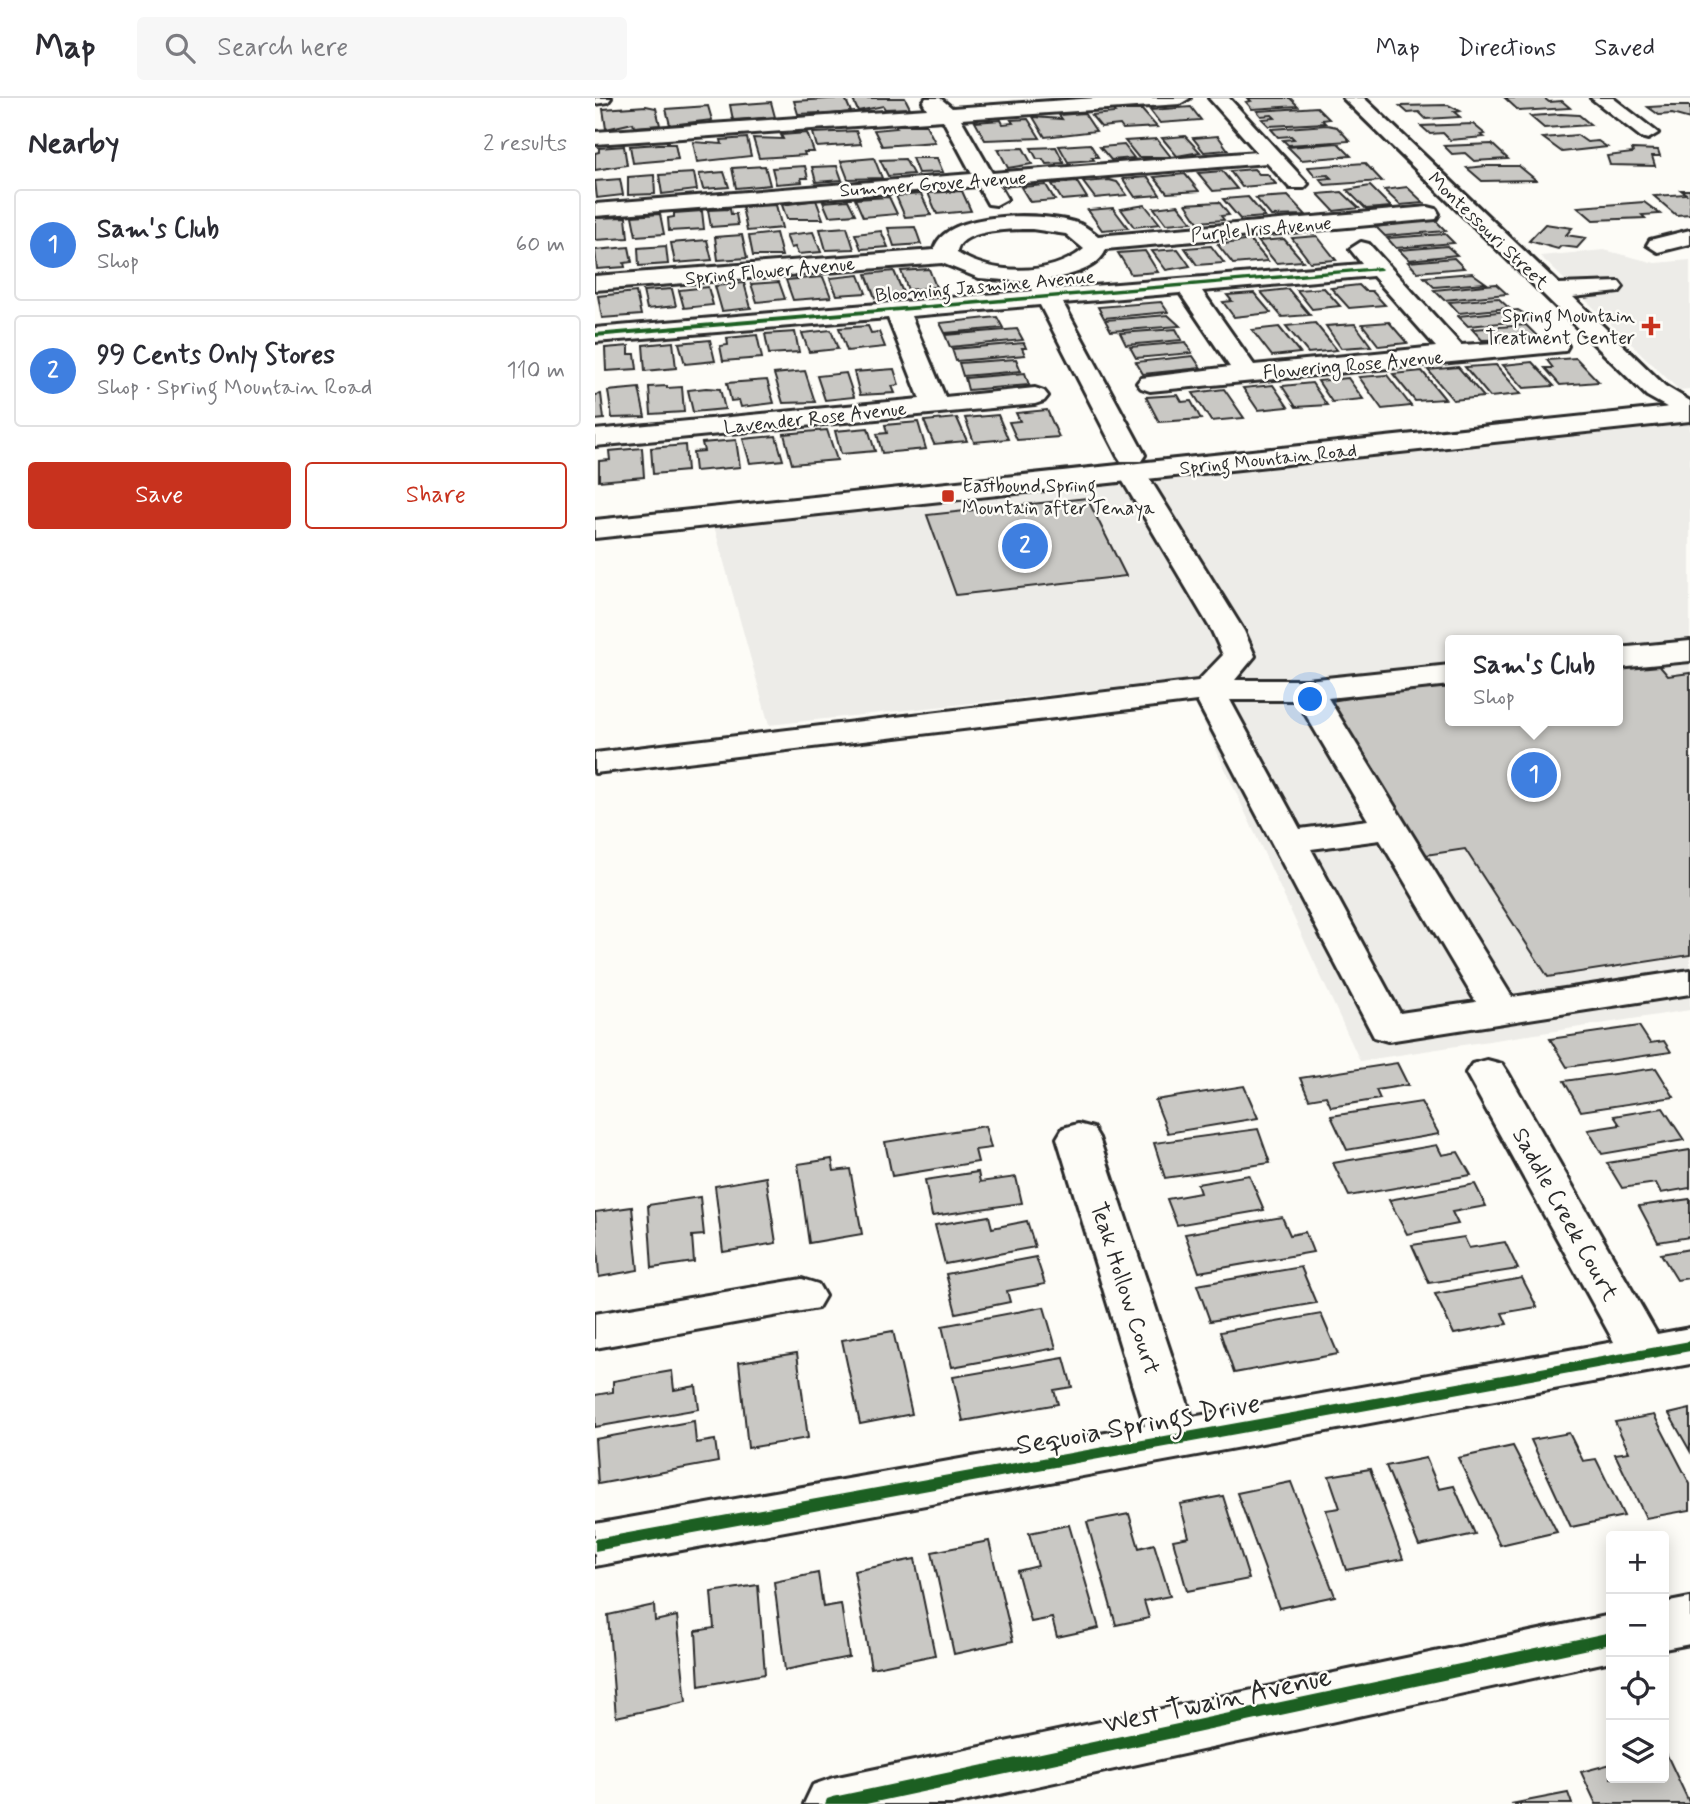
<!DOCTYPE html>
<meta charset="utf-8">
<style>
:root{--surface:#fff;--page:#f7f7f7;--text:#2b2b33;--muted:#7c7c81;--line:#e1e1e2;--accent:#c8321e}
body{margin:0;font-family:Mynerve,sans-serif;background:var(--page);color:var(--text)}
.controls{position:absolute;right:21px;bottom:21px;display:grid;overflow:hidden;border-radius:7px;box-shadow:0 4px 18px #0003}
.controls button{width:63px;height:63px;display:grid;place-items:center;padding:0;border:0;border-bottom:2px solid var(--line);background:var(--surface);color:var(--text);font:35px sans-serif}
.you{position:absolute;left:716px;top:602px;width:24px;height:24px;margin:-18px;border:5px solid #fff;border-radius:50%;background:#1a73e8;box-shadow:0 0 0 10px #1a73e833}
.badge{display:grid;place-items:center;width:46px;height:46px;border-radius:50%;background:var(--accent);color:#fff;font-size:23px;font-weight:700}
.pin{position:absolute;translate:-50% -50%;border:4px solid #fff;box-shadow:0 2px 7px #0006}
.popup{position:absolute;left:850px;top:537px;width:178px;height:91px;box-sizing:border-box;display:grid;place-content:center;border-radius:7px;background:var(--surface);filter:drop-shadow(0 2px 5px #0005);font-size:23px;white-space:nowrap;color:var(--muted)}
.popup b{font-size:26px;color:var(--text)}
.popup::after{content:'';position:absolute;left:50%;top:100%;margin-left:-14px;border:14px solid transparent;border-top-color:var(--surface)}
.list{margin:0;padding:0;list-style:none}
h2{display:flex;justify-content:space-between;align-items:center;height:91px;margin:0;padding:0 28px;font-size:30px}
h2 small{font-size:23px;font-weight:400;color:var(--muted)}
.list li{display:grid;grid-template-columns:46px 1fr auto;gap:21px;align-items:center;box-sizing:border-box;height:112px;margin:0 14px 14px;padding:0 14px;border:2px solid var(--line);border-radius:7px}
.list b{display:block;font-size:26px;white-space:nowrap}
.list p{margin:0;font-size:23px;white-space:nowrap;color:var(--muted)}
.list em{font-size:23px;font-style:normal;color:var(--muted)}
.actions{display:flex;gap:14px;padding:21px 28px}
.actions a{flex:1;padding:16px 0;border:2px solid var(--accent);border-radius:7px;text-align:center;font-size:24px;color:var(--accent)}
.actions .main{background:var(--accent);color:#fff}
.icon{flex:none;width:38px;height:38px;fill:none;stroke:currentColor;stroke-width:2;stroke-linecap:round;stroke-linejoin:round}
.map{position:relative;flex:none;width:1095px;height:1706px;overflow:hidden}
header{display:flex;align-items:center;gap:42px;box-sizing:border-box;height:98px;padding:0 35px;background:var(--surface);border-bottom:2px solid var(--line)}
header strong{font-size:33px}
nav{display:flex;gap:38px;margin-inline-start:auto;font-size:24px}
.search{width:490px;height:63px;background:var(--page);display:flex;align-items:center;gap:18px;box-sizing:border-box;padding:0 24px;border-radius:7px;color:var(--muted);font-size:26px}
main{display:flex}
aside{flex:1;background:var(--surface)}
.map>svg:first-child{display:block}
.built{fill:#edece8;fill-rule:evenodd}
.building{fill:#c9c8c4;stroke:#2b2b2b;stroke-width:2}
.lines{fill:none;stroke-linecap:round;stroke-linejoin:round}
.minor-casing{stroke:#2b2b2b;stroke-width:6}
.major-casing{stroke:#2b2b2b;stroke-width:6}
.minor{fill:#fdfcf7;fill-rule:evenodd}
.major{fill:#fdfcf7;fill-rule:evenodd}
.cycleway-casing{stroke:#fdfcf7;stroke-width:5}
.cycleway{fill:#1b5e20;fill-rule:evenodd}
.poi-dot{fill:#c8321e;stroke:#fdfcf7;stroke-width:2.5}
.labels{text-anchor:middle;stroke-width:5;stroke-linejoin:round;paint-order:stroke}
.far-street-label{font-size:19px;fill:#2b2b2b;stroke:#fdfcf7}
.far-poi-label{font-size:19px;fill:#2b2b2b;stroke:#fdfcf7;text-anchor:end}
.street-label{font-size:23px;fill:#2b2b2b;stroke:#fdfcf7}
.near-street-label{font-size:28px;fill:#2b2b2b;stroke:#fdfcf7}
</style>
<header>
<strong>Map</strong>
<div class="search"><svg class="icon" aria-label="search" viewBox="0 0 24 24"><circle cx="10" cy="10" r="6"/><path d="M15 15l6 6"/></svg>Search here</div>
<nav><a>Map</a><a>Directions</a><a>Saved</a></nav>
</header>
<main>
<aside>
<h2>Nearby<small>2 results</small></h2>
<ul class="list">
<li><span class="badge" style="background:#3f7fe0">1</span><div><b>Sam's Club</b><p>Shop</p></div><em>60 m</em></li>
<li><span class="badge" style="background:#3f7fe0">2</span><div><b>99 Cents Only Stores</b><p>Shop · Spring Mountain Road</p></div><em>110 m</em></li>
</ul>
<div class="actions"><a class="main">Save</a><a>Share</a></div>
</aside>
<div class="map">
<svg width="1095" height="1706" viewBox="0 0 1095 1706">
<rect width="100%" height="100%" fill="#fdfcf7"/>
<filter id="ink" filterUnits="userSpaceOnUse"><feTurbulence type="fractalNoise" baseFrequency=".0143" numOctaves="2"/><feDisplacementMap in="SourceGraphic" scale="14" xChannelSelector="R" yChannelSelector="G"/><feConvolveMatrix kernelMatrix="1 2 1 2 8 2 1 2 1" color-interpolation-filters="sRGB"/></filter>
<g filter="url(#ink)">
<path class="built" d="M1009,152L1060,165L1095,162V291L1084,292L945,158Z
M1095,325V912L765,963L589,582L174,627L119,428ZM855,542H1023V623H855Z"/>
<path class="building" d="M250,0L256,14L226,17L225,15L203,16L199,3Z
M257,0H310L315,10L290,11L288,8L263,13Z
M653,0H695L703,8L657,11L651,4L656,3Z
M910,0H949L954,4L967,3L975,10L924,13Z
M176,4L180,19L138,22L135,7Z
M853,7L865,13L859,14L865,19L831,21L824,14L813,15L805,8Z
M51,8L61,10L65,27L39,29L38,25L11,31L8,11Z
M113,8L117,22L75,27L71,11Z
M1071,8H1095V21L1077,16L1064,17L1053,9Z
M596,9L606,22L565,25L555,12Z
M722,9L734,21L727,22L730,25L674,28L667,21L680,20L677,17L666,18L662,13Z
M518,12H547L562,29L528,31L525,27L506,29L496,17L520,15Z
M489,15L501,33L450,39L438,19L467,21L464,17Z
M966,16L984,17L996,27L949,30L935,18Z
M433,21L445,40L390,42L380,24L406,22L408,26L418,25L416,22Z
M878,26L890,36L886,37L889,39L855,42L848,35L835,36L826,28Z
M300,27H331L340,44L287,48L279,32L302,30Z
M732,27L742,29L755,43L693,47L688,42L699,41L696,38L683,39L676,31Z
M261,33L266,46L222,49L218,35Z
M212,35L219,54H209L210,57L164,60L158,40L188,41L186,37Z
M982,37L992,44L1003,43L1012,49L967,54L948,40Z
M590,38L605,54L582,58L567,40Z
M623,38L633,52L609,54L598,40Z
M152,40L156,58L102,64L98,44L127,46L126,42Z
M562,41L576,59H543L530,43Z
M743,45L756,58L706,62L693,49Z
M64,46H80L83,61L38,65L35,48Z
M495,46L503,59H497L499,62L473,64L464,48Z
M897,46L913,61L879,63L870,55L857,56L849,48Z
M529,47L539,60L516,62L505,49Z
M29,48L32,67L0,72V55L4,54V50Z
M461,49L469,65L451,66L448,61H442L436,50Z
M428,50L437,66L413,70L403,51Z
M1037,51L1063,52L1065,58H1057L1060,68L1015,67L1012,58L1038,55Z
M279,60L287,80L253,81L246,63Z
M317,60H342L348,74L323,75Z
M310,61L318,76L293,78L285,62Z
M770,65L787,83L730,87L725,81L736,80L733,77L720,78L713,69Z
M170,68L175,87L141,90L137,70Z
M210,68L213,80H206L207,84L181,86L177,70Z
M242,68L247,82L221,84L217,69Z
M891,68H924L941,82L887,83L872,70Z
M659,71L664,76H672L681,86L647,89L635,73Z
M627,73L642,91L618,93L603,75Z
M129,74L134,89L108,91L104,76Z
M99,75L102,92L67,96L64,77Z
M590,76L604,93L572,95L559,79Z
M59,77L60,96L33,97V79Z
M553,79L565,97L540,99L528,81Z
M25,81L28,97L2,100L0,83Z
M514,82L522,84L532,97L500,100L488,84Z
M482,84L492,100L467,102L457,86Z
M451,87L460,102L435,104L426,89Z
M775,88L796,109L771,111L752,92Z
M812,89L829,105L805,107L789,92Z
M1086,92H1095V116L1081,117L1059,98L1091,96Z
M367,93L376,113L342,116L333,95Z
M747,94L764,110L739,113L723,96Z
M326,96L336,117L310,119L301,98Z
M693,98L711,117L676,118L661,100Z
M294,99L302,116L268,119L260,101Z
M653,99L670,119L645,121L628,101Z
M221,102L228,121H192L187,107Z
M253,102L260,116L234,118L228,104Z
M624,104L634,117L626,118L629,122L603,124L591,106Z
M1049,104L1065,116L1047,117L1050,120L998,122L983,109Z
M181,107L187,130L152,133L147,109Z
M550,107L565,126L539,129L526,111Z
M583,107L597,124L571,126L559,110Z
M518,110L533,130L507,132L493,112Z
M135,111L136,116H141L143,127L116,129L113,112Z
M107,113L109,131L74,133L73,120L79,119V115Z
M65,116L69,136L41,138L37,118Z
M31,119L33,140L0,142V120Z
M839,121L851,133L790,138L781,129Z
M950,126L977,130L971,137L991,140L982,150L966,148L963,151L934,143Z
M252,129L259,151L231,152L225,131Z
M320,129L326,146L299,148L293,130Z
M286,133L293,149L266,151L260,136Z
M218,134L226,154L203,156L200,149L196,150L191,137Z
M181,135L187,158H158L154,138Z
M850,136L859,145L801,150L792,140Z
M147,137L152,160L123,162L120,139Z
M722,138L741,162L715,164L697,140Z
M689,141L708,163L681,165L663,143Z
M112,142L117,162L80,165L76,145Z
M655,142L673,163L638,166L623,147Z
M71,148L73,166L44,168L43,150Z
M616,148L629,165L602,167L590,150Z
M852,148L862,157L814,162L804,152Z
M34,149L37,164L29,165L30,169L2,171L0,152Z
M583,151L595,168L571,172L557,153Z
M550,153L563,174L536,176L523,155Z
M859,160L869,170L822,174L813,164Z
M334,171L341,189L313,192L306,173Z
M299,173L309,197L280,200L271,176Z
M877,175L891,185L839,189L829,179Z
M264,177L271,195L242,197L235,180Z
M228,179L236,199L198,202L191,182Z
M184,184L190,201L162,204L156,186Z
M149,185L156,210L127,213L120,188Z
M901,186L912,196L849,202L839,192Z
M764,187L770,193H777L790,207L754,210L736,190Z
M113,189L118,207L89,210L84,192Z
M729,190L745,208L717,211L702,192Z
M77,191L81,208L52,211L48,193Z
M693,191L715,217L687,219L666,194Z
M41,194L46,217L7,220L3,198Z
M659,195L676,215L639,219L628,204L637,203L632,197Z
M903,200L914,210L864,215L854,204Z
M566,204L573,214L509,220L503,209Z
M923,212L940,222L873,228L863,218Z
M573,217L585,228L516,233L510,222Z
M402,219L408,230L350,235L345,225Z
M794,224L812,245L784,248L767,226Z
M720,225L742,252L713,255L691,228Z
M760,226L776,248L746,250L731,228Z
M931,227L945,241L887,242L877,231Z
M273,228L276,235L284,234L290,249L252,253L244,230Z
M684,229L705,255L677,258L657,232Z
M422,231L428,242L355,249L350,237Z
M581,231L587,242L531,247L525,235Z
M236,232L243,251L214,254L207,235Z
M200,234L204,254L174,256L170,236Z
M162,237L167,260L128,263L125,248L133,247L132,240Z
M115,242L120,263L90,266L84,245Z
M78,244L81,270L50,273L48,247Z
M591,244L597,255L541,260L535,249Z
M429,245L431,250H427L430,257L361,263L357,251Z
M34,248V256H40L42,271L11,273L10,250Z
M598,258L606,270L548,276L541,264Z
M981,260L1004,284L965,287L950,270H958L952,262Z
M421,261L426,273L368,278L364,265Z
M937,264L959,288L929,290L908,267Z
M901,267L926,296L895,299L870,269Z
M863,269L889,299L858,302L833,272Z
M299,271L304,287L297,288L300,295L265,297L259,274Z
M210,273L220,304L188,305L179,276Z
M827,273L850,301L820,303L798,276Z
M251,275L259,299L230,302L222,278Z
M430,275L434,287L373,292L370,280Z
M792,277L816,308L787,311L764,279Z
M753,280L768,301L737,304L723,283Z
M172,282L179,305L146,309L144,302L136,303L132,285Z
M717,285L732,307L701,309L687,288Z
M678,287L693,309L663,312L648,290Z
M72,288V290L87,289L89,314L56,316L54,289Z
M44,290L50,319L17,320L13,293Z
M111,290L125,291L130,311L98,314L93,292Z
M629,291L649,320L616,323L598,295Z
M6,296L9,321L0,322V297Z
M583,297L587,304L596,303L606,321L564,324L551,299Z
M452,312L464,339L422,342L414,324L425,323L421,315Z
M403,317L413,341L379,344L370,320Z
M362,320L372,343L339,346L329,323Z
M323,324L331,351L287,355L282,336L292,335L290,327Z
M273,330L280,353L246,356L240,333Z
M232,332L242,362L197,366L189,336Z
M181,338L188,362L155,365L148,341Z
M141,342L145,369L100,373L98,354L109,353L107,345Z
M90,347L92,373L58,376L56,350Z
M47,350L49,379L4,383V363L15,362L14,353Z
M492,400L531,478L361,497L332,417Z
M1062,565L1073,578L1095,575V857L953,879L870,751L831,757L736,603L841,586L844,590L855,589V623H1023V570Z
M1044,928L1055,945L1069,943L1076,954L972,969L955,941Z
M802,965L813,987L781,992L785,1001L736,1009L731,998L714,1001L705,980Z
M1061,970L1079,999L986,1013L969,983Z
M649,988L663,1020L573,1035L560,1002Z
M826,1004L844,1036L752,1052L736,1018Z
M1068,1010L1089,1042L1007,1056L993,1032L1025,1027L1019,1018Z
M390,1028L396,1050L380,1052L383,1064L297,1078L290,1044Z
M663,1031L675,1065L570,1080L559,1045Z
M842,1047L847,1057L863,1054L876,1077L754,1098L738,1065Z
M1095,1052V1090L1066,1095L1061,1085L1027,1090L1012,1065Z
M237,1061L239,1073L255,1071L267,1136L214,1145L203,1066Z
M383,1074L385,1084L421,1079L427,1105L337,1118L330,1082Z
M654,1077L669,1112L582,1127L572,1101L605,1095L602,1086Z
M171,1079L181,1145L128,1154L120,1088Z
M880,1086L891,1108L857,1114L863,1126L812,1136L794,1102Z
M105,1099L109,1137L97,1138L99,1164L57,1170L53,1107Z
M1095,1101V1139L1063,1144L1044,1108Z
M37,1109L43,1172L4,1179L0,1114Z
M394,1118L397,1130L432,1123L440,1149L350,1166L340,1127Z
M687,1119L695,1137L710,1134L718,1154L604,1174L590,1136Z
M869,1139L874,1150L910,1144L923,1171L834,1185L817,1147Z
M1095,1151V1180L1082,1182L1066,1156Z
M441,1159L450,1186L412,1193L415,1204L361,1215L351,1176Z
M706,1169L721,1205L615,1223L602,1187Z
M927,1180L942,1209L907,1215L912,1226L859,1236L840,1196Z
M449,1209L461,1250L357,1269L347,1228Z
M726,1216L743,1256L639,1275L625,1234Z
M298,1233L317,1316L265,1326L247,1242Z
M202,1255L213,1340L153,1350L144,1264Z
M469,1260L477,1289L459,1292L463,1306L368,1323L358,1279Z
M77,1273L79,1292L101,1288L104,1311L0,1329V1297L18,1294V1283Z
M1095,1311V1353L1074,1316Z
M1059,1317L1095,1386V1412L1051,1420L1020,1356L1034,1354L1020,1324Z
M99,1323L101,1345L120,1342L123,1364L3,1386L0,1341Z
M974,1335L988,1363L1001,1361L1029,1418L976,1429L936,1342Z
M918,1348L962,1434L905,1447L863,1360Z
M831,1360L844,1391L859,1388L880,1436L824,1448L791,1368Z
M775,1371L808,1461L751,1472L731,1412L745,1410L734,1378Z
M696,1384L740,1498L684,1510L642,1395Z
M628,1398L654,1481L592,1493L578,1442L594,1439L585,1406Z
M534,1416L544,1450L559,1446L575,1498L549,1503L554,1520L521,1527L492,1424Z
M474,1427L504,1530L462,1539L457,1520L436,1524L422,1473L443,1468L434,1435Z
M394,1443L418,1543L359,1556L337,1454Z
M320,1461L340,1557L276,1570L259,1473Z
M223,1475L228,1509L246,1506L254,1559L190,1572L179,1484Z
M163,1487L170,1576L104,1588L101,1533L119,1530L116,1494Z
M59,1507L60,1523L82,1518L91,1604L21,1619L13,1517Z
M1070,1653L1095,1706H1001L986,1674L1016,1666V1680H1069Z
M973,1695L977,1706H916Z"/>
<g class="lines">
<g class="minor-casing">
<path id="minor" d="M331,0H345L357,10L501,0H595L585,6L366,21L397,75L662,54L614,0H634L713,86L709,90H695L672,65L404,87L412,101L401,107L393,106L383,88L0,118V106L377,76L348,22L0,46V34L332,11L328,4Z
M748,0H769L964,186L1024,184L1028,189L1024,194L978,199L1070,288L1095,303V322L1052,298Z
M996,0H1018L1063,35L1053,41L1046,39Z
M833,109L841,111L844,116L841,121L511,151C504,171 475,177 455,181L461,191L767,166L755,151L766,144L774,146L866,247L961,241L970,243L973,248L970,253L555,293L546,290L542,285L546,280L635,269L585,195L468,205L550,357L546,363H526L522,357L445,207L316,218L350,299L440,290L449,293L453,298L449,303L440,306L0,348V332L325,301L293,220L0,244V230L438,193L434,184L384,180L347,165L0,192V178L339,152C348,111 455,114 485,126C491,129 498,134 503,138ZM437,131L471,136L489,151C455,179 398,177 362,155C362,131 420,131 437,131ZM778,178L841,249L659,267L607,193Z
M1095,132V146L1063,154L1052,147L1055,142Z
M537,367L547,369L551,375L649,533L660,558L640,582H712L855,567V587L733,600L917,899L1095,872V896L793,943L779,939L602,603L0,675V655L603,583L628,557L617,533L523,375L527,369ZM635,602H702L773,722L705,731ZM785,742L881,904L805,915L716,751Z
M1095,543V563L1023,570V550Z
M892,962L907,966L913,975L1062,1236L1095,1230V1266L0,1468V1426L550,1328L462,1040L468,1030L483,1026L498,1030L504,1040L597,1319L1019,1244L871,975L877,966Z
M207,1181L223,1186L230,1198L223,1210L0,1250V1216Z
M1095,1500V1546L1069,1551V1505Z
M1016,1517V1563L359,1706H209L218,1687L238,1680Z"/>
</g>
<g class="major-casing">
<path id="major" d="M0,0H16L13,4L0,6Z
M1095,307V323L0,440V422Z"/>
</g>
<use href="#minor" class="minor"/>
<use href="#major" class="major"/>
<g class="cycleway-casing">
<path id="cycleway" d="M784,169L787,171L786,172L0,239V235Z
M1095,1243V1253L0,1453V1441Z
M1016,1534V1546L271,1706H230L232,1701L238,1699Z"/>
</g>
<use href="#cycleway" class="cycleway"/>
</g>
</g>
<g class="poi-dot">
<path d="M1052.5 217.5h7v7h7v7h-7v7h-7v-7h-7v-7h7z"/>
<rect x="346" y="391" width="14" height="14" rx="3.5"/>
</g>
<g class="labels">
<g class="far-street-label">
<text transform="translate(338 85) rotate(-4)" y="7">Summer Grove Avenue</text>
<text transform="translate(666 130) rotate(-5)" y="7">Purple Iris Avenue</text>
<text transform="translate(894 132) rotate(44)" y="7">Montessouri Street</text>
<text transform="translate(175 172) rotate(-5)" y="7">Spring Flower Avenue</text>
<text transform="translate(390 187) rotate(-5)" y="7">Blooming Jasmine Avenue</text>
<text transform="translate(758 266) rotate(-5)" y="7">Flowering Rose Avenue</text>
<text transform="translate(220 319) rotate(-6)" y="7">Lavender Rose Avenue</text>
<text transform="translate(673 360) rotate(-6)" y="7">Spring Mountain Road</text>
</g>
<g class="far-poi-label">
<text x="1040" y="224">Spring Mountain<tspan x="1040" dy="22">Treatment Center</tspan></text>
<text x="367" y="394" text-anchor="start">Eastbound Spring<tspan x="367" dy="22">Mountain after Tenaya</tspan></text>
</g>
<g class="street-label">
<text transform="translate(971 1116) rotate(61)" y="8">Saddle Creek Court</text>
<text transform="translate(531 1190) rotate(72)" y="8">Teak Hollow Court</text>
</g>
<g class="near-street-label">
<text transform="translate(543 1325) rotate(-10)" y="10">Sequoia Springs Drive</text>
<text transform="translate(622 1601) rotate(-12)" y="10">West Twain Avenue</text>
</g>
</g>
</svg>
<div class="controls">
<button>+</button>
<button>−</button>
<button><svg class="icon" aria-label="locate" viewBox="0 0 24 24"><circle cx="12" cy="12" r="6"/><path d="M12 2v4M12 18v4M2 12h4M18 12h4"/></svg></button>
<button><svg class="icon" aria-label="layers" viewBox="0 0 24 24"><path d="M12 4l9 5-9 5-9-5zM3 14l9 5 9-5"/></svg></button>
</div>
<div class="you"></div>
<div class="pin badge" style="left:939px;top:677px;background:#3f7fe0">1</div>
<div class="popup"><b>Sam's Club</b>Shop</div>
<div class="pin badge" style="left:430px;top:448px;background:#3f7fe0">2</div>
</div>
</main>
